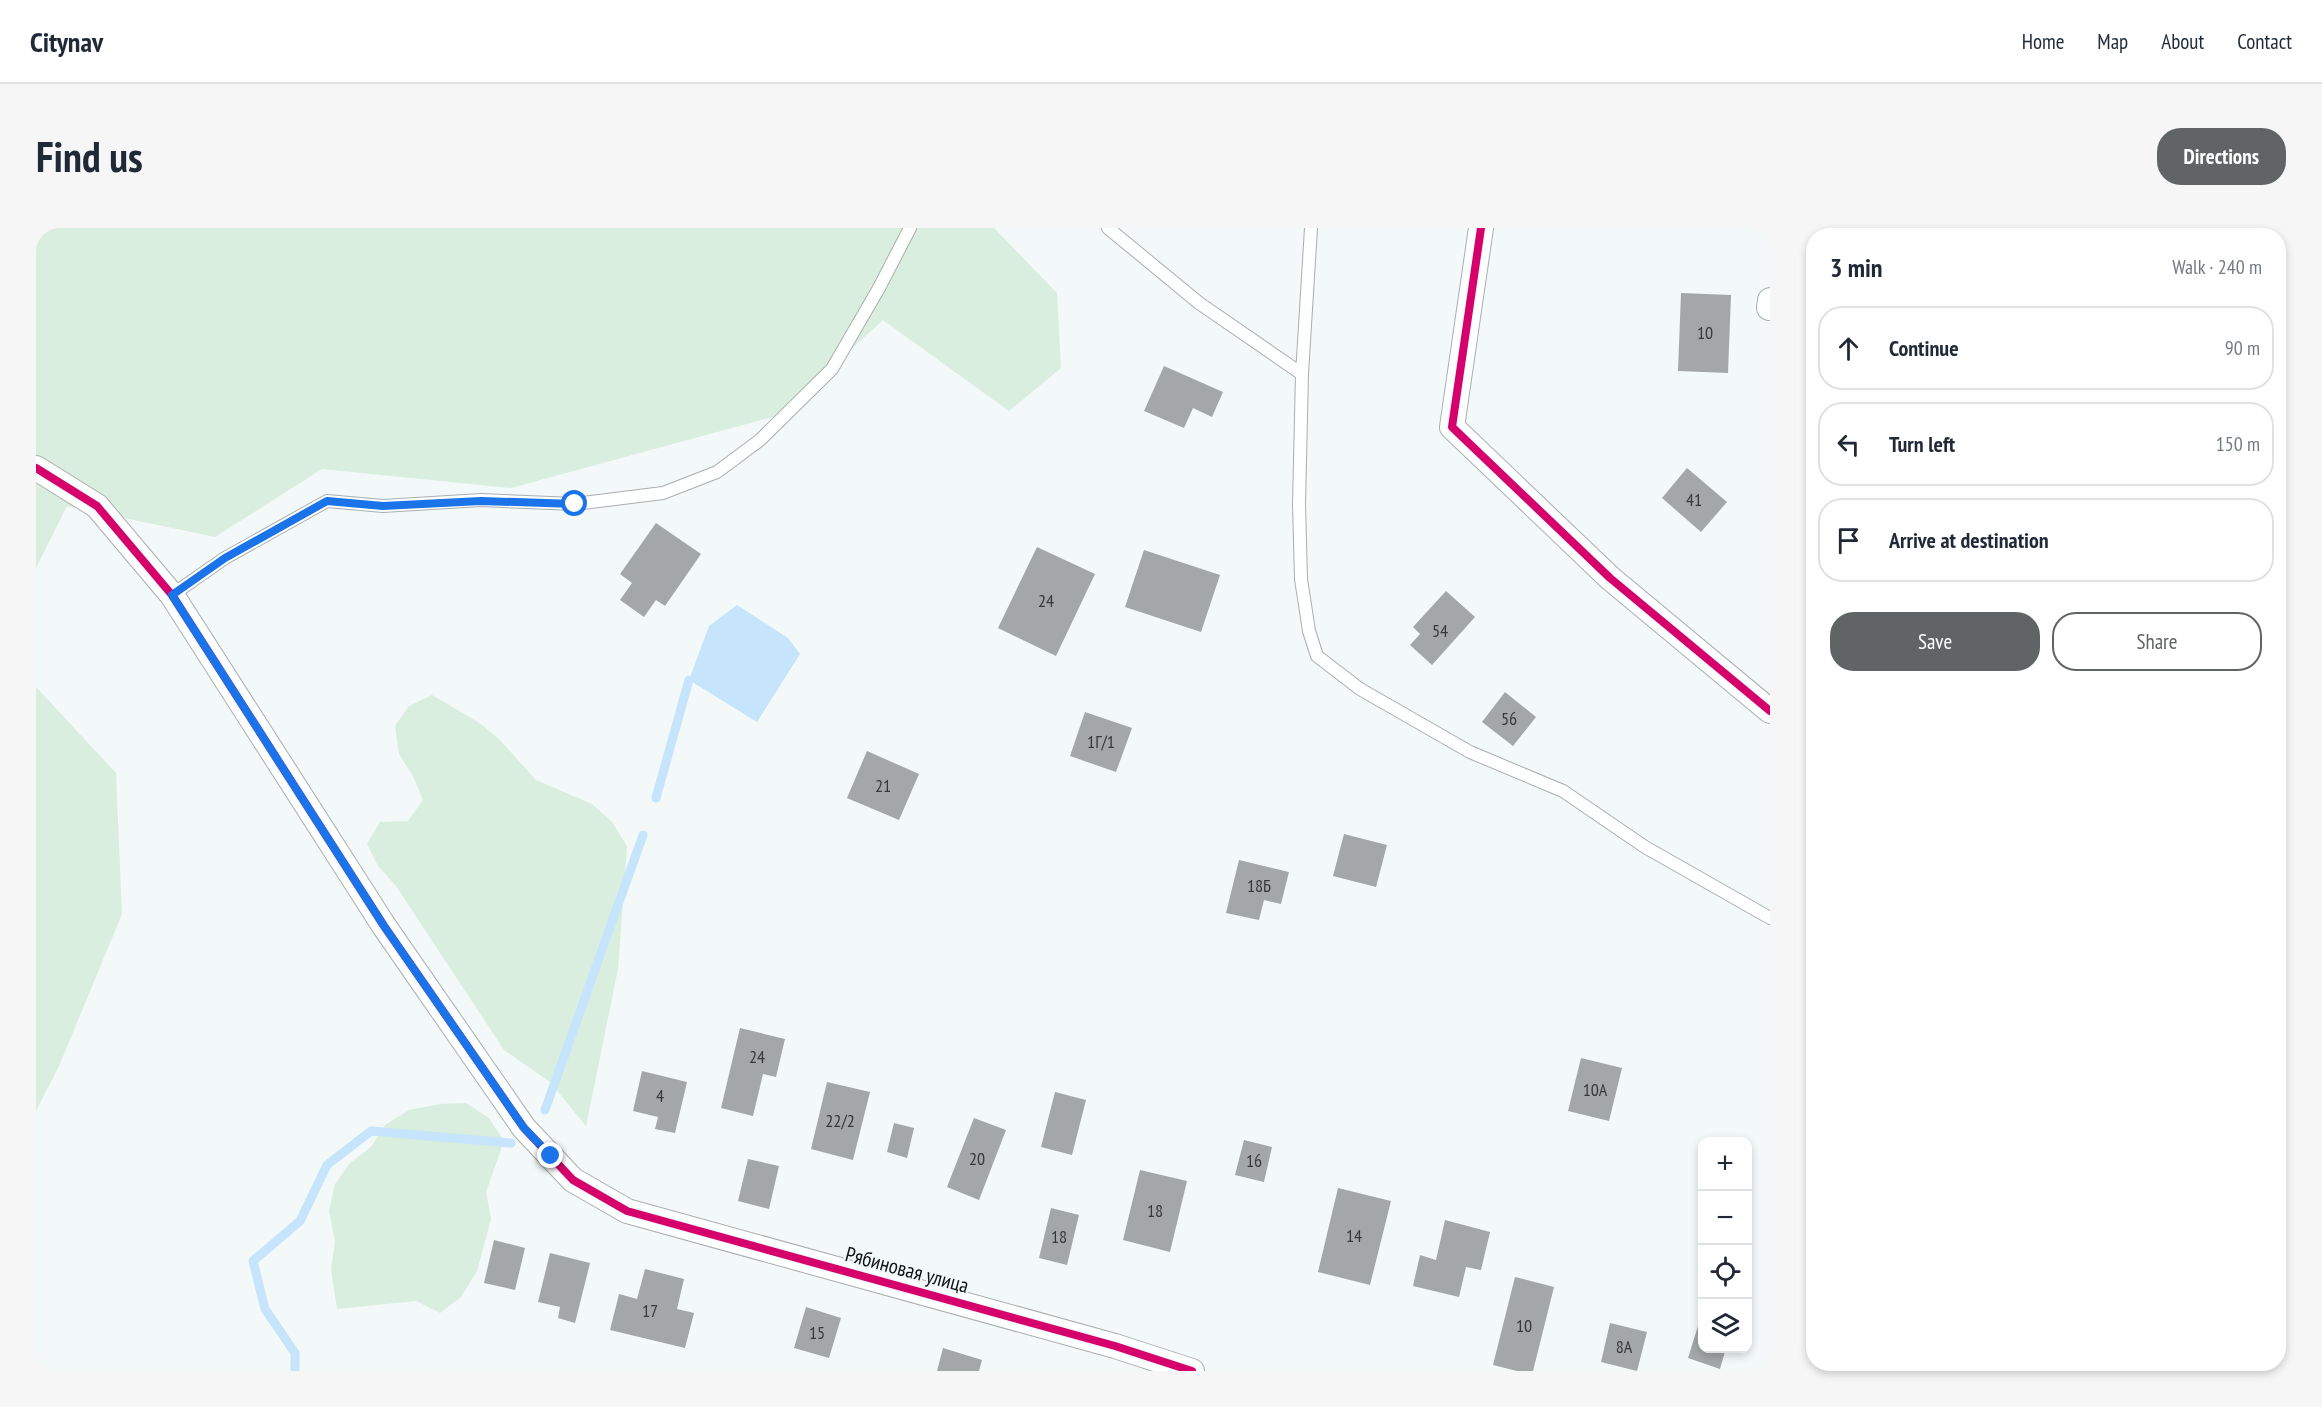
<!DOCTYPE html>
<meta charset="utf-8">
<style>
:root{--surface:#fff;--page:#f6f6f7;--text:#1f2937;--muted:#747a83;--line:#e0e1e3;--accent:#616464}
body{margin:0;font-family:"PT Sans Narrow",sans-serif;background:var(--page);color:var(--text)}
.controls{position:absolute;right:18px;bottom:18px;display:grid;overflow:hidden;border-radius:12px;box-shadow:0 3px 9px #0003}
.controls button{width:54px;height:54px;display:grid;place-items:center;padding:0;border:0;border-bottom:2px solid var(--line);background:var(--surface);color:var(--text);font:30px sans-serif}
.stop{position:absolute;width:18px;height:18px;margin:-14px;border:4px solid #1a73e8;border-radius:50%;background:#fff}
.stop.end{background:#1a73e8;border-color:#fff;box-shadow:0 2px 6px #0008}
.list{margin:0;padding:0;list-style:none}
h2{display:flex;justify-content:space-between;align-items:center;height:78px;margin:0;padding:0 24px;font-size:26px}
h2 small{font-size:20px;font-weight:400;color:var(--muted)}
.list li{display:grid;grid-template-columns:39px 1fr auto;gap:18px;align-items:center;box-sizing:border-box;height:84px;margin:0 12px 12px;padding:0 12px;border:2px solid var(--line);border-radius:24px}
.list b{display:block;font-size:22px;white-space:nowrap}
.list em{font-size:20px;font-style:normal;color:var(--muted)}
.actions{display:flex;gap:12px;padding:18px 24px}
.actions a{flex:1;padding:14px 0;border:2px solid var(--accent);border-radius:24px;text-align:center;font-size:21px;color:var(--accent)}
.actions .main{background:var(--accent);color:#fff}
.icon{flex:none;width:33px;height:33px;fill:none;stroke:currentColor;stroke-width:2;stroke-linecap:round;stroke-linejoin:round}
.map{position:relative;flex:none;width:1734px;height:1143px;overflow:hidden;border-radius:24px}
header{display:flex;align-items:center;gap:36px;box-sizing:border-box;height:84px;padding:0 30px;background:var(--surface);border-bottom:2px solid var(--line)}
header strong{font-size:28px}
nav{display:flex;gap:33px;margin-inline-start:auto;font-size:21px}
.intro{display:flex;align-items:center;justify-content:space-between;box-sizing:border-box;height:144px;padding:0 36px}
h1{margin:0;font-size:42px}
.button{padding:15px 27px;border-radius:24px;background:var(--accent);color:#fff;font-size:21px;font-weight:700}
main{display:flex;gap:36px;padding:0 36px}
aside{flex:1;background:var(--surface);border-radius:24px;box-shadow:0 3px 9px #0003}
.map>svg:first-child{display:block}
.green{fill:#d9eedf}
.water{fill:#c6e4fb}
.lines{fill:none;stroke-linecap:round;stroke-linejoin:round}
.stream{stroke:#c6e4fb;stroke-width:9}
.building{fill:#a4a7a8}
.service-casing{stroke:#abaeae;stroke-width:14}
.minor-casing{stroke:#abaeae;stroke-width:26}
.service{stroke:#fdfefe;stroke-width:12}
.minor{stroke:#fdfefe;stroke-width:24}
.cycleway-casing{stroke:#f2f9f9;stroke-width:11}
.cycleway{stroke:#d6006c;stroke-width:8}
.route{stroke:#1a73e8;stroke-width:8}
.labels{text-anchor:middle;stroke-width:4.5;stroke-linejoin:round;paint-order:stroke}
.number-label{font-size:18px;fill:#363939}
.street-label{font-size:21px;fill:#121414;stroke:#f2f9f9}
</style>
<header>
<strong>Citynav</strong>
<nav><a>Home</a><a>Map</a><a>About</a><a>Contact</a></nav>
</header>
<div class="intro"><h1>Find us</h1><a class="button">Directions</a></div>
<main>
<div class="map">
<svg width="1734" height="1143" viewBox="0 0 1734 1143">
<rect width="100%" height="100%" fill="#f3f8f8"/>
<path class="green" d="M0,0H958L1021,65L1025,140L973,183L847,92L744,187L475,260L286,241L179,309L31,278L0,340Z
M0,459L80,545L86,686L23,838L0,883Z
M396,467L442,494L463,511L500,552L556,576L576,594L591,618L582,741L550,898L514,854L468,822L360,658L342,638L331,616L344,594L372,593L387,572L377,548L363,526L359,498L373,478Z
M430,875L453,890L468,913L450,964L455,991L441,1043L425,1069L404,1085L380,1073L301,1081L295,1041L299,1014L293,983L299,956L314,935L335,919L349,897L373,882L404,876Z"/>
<path class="water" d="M701,377L752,410L764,426L721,494L653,452L673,398Z"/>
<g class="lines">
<path class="stream" d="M620,570L653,452
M509,882L607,607
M259,1143V1125L229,1081L217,1033L264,993L291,937L335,903L475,915"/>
</g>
<path class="building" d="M1645,65L1695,67L1692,145L1642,143Z
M1128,138L1187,164L1176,189L1157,180L1148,200L1108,183Z
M1651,240L1691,274L1665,304L1626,270Z
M620,295L665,326L629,378L620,372L608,389L584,372L596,355L584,346Z
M1001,319L1059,346L1020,428L962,400Z
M1108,322L1184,347L1165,404L1089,379Z
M1410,363L1439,389L1396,437L1374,417L1384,406L1377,399Z
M1469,464L1500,489L1477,518L1446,494Z
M1049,484L1096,500L1080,544L1034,528Z
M831,523L883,546L863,592L811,570Z
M1308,606L1351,617L1340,659L1297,648Z
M1203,632L1253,644L1245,676L1228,672L1223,692L1190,685Z
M704,800L749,811L740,849L727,846L717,888L685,880Z
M1545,830L1586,840L1573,893L1532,883Z
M606,843L651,854L639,905L619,901L622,889L597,883Z
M791,854L834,864L817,932L775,921Z
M1019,864L1050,872L1036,927L1005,919Z
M938,890L970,902L943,972L911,959Z
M858,895L878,900L871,930L851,924Z
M1208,912L1236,919L1228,954L1199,947Z
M712,931L743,938L733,981L702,973Z
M1104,942L1151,953L1134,1024L1087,1012Z
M1302,960L1355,973L1334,1057L1282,1044Z
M1015,980L1043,987L1031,1037L1003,1030Z
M1409,992L1454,1004L1445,1042L1430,1039L1423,1069L1377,1058L1384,1027L1400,1032Z
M458,1012L489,1020L479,1062L448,1055Z
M514,1025L554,1035L539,1095L522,1090L524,1079L502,1074Z
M609,1041L648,1051L641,1081L658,1085L649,1120L574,1102L583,1066L601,1071Z
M1479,1049L1518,1059L1497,1143H1481L1457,1137Z
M770,1079L805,1090L793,1130L758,1120Z
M1666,1085V1120H1690L1684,1141L1652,1130Z
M1574,1095L1611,1104L1601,1143L1565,1134Z
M907,1120L946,1132L943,1143H901Z"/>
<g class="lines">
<g class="service-casing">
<path id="service" d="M1072,0L1163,75L1266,146L1275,0
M1266,146L1263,276L1265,351L1273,403L1281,428L1324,461L1434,524L1527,563L1609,619L1734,690
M136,367L189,330L291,273L347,278L445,272L539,276L627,265L681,244L724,212L796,141L843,60L874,0"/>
</g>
<g class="minor-casing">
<path id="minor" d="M1445,0L1416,199L1574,350L1734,483
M1733,80L1734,72
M0,240L61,278L136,367L348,698L488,900L537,952L591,983L1079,1118L1156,1143"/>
</g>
<use href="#service" class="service"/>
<use href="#minor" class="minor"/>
<g class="cycleway-casing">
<path id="cycleway" d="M1445,0L1416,199L1574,350L1734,483
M0,240L61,278L136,367L348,698L488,900L537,952L591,983L1079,1118L1156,1143"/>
</g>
<use href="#cycleway" class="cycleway"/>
</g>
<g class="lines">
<path class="route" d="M515,928L488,900L348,698L136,367L189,330L291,273L347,278L445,273L539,276"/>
</g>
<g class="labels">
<g class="number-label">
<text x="1669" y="111">10</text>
<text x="1658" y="278">41</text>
<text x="1010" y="379">24</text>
<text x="1404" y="409">54</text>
<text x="1473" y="497">56</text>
<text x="1065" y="520">1Г/1</text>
<text x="847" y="564">21</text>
<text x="1223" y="664">18Б</text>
<text x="721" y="835">24</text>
<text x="1559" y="868">10А</text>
<text x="624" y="874">4</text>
<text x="804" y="899">22/2</text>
<text x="941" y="937">20</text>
<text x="1218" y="939">16</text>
<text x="1119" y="989">18</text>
<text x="1318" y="1014">14</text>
<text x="1023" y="1015">18</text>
<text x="614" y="1089">17</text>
<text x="1488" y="1104">10</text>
<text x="781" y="1111">15</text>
<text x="1588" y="1125">8А</text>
</g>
<g class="street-label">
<text transform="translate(871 1042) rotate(15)" y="7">Рябиновая улица</text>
</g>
</g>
</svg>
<div class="controls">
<button>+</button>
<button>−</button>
<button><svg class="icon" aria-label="locate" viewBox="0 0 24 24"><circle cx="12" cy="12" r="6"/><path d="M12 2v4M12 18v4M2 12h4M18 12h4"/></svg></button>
<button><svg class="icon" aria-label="layers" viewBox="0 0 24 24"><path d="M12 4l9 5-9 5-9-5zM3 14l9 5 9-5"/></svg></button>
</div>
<div class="stop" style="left:539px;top:276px"></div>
<div class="stop end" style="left:515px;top:928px"></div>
</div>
<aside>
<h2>3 min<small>Walk · 240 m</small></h2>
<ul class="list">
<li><svg class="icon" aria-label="ahead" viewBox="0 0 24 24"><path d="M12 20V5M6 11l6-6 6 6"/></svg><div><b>Continue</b></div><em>90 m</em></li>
<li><svg class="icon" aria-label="left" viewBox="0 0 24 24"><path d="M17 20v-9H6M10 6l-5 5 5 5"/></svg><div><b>Turn left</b></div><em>150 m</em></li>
<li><svg class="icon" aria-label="arrive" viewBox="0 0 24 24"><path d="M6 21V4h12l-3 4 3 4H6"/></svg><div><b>Arrive at destination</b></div></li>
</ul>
<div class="actions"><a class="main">Save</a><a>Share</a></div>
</aside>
</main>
